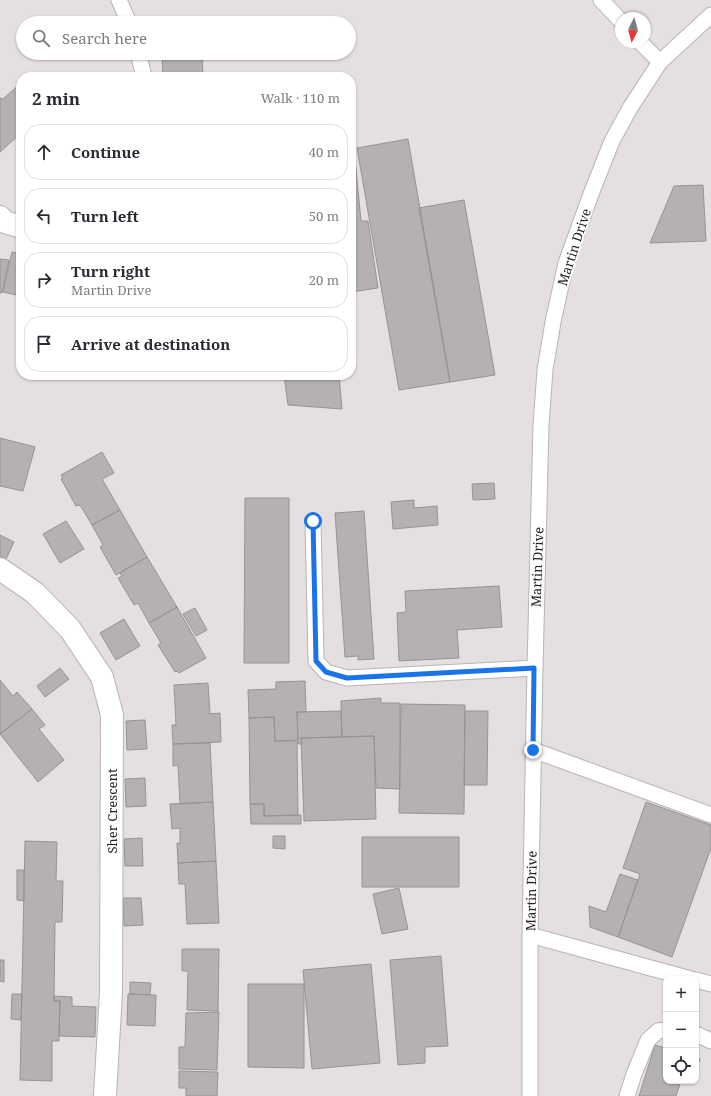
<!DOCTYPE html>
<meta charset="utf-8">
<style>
:root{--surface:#fff;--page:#f2f2f3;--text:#2b2b33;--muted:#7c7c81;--line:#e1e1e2}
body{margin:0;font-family:"Noto Serif",serif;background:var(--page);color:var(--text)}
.controls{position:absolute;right:12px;bottom:12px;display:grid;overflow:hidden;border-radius:8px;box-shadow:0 1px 3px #0004}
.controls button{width:36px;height:36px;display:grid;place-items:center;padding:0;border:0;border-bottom:1px solid var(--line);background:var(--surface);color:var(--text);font:20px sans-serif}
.compass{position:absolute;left:615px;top:12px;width:36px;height:36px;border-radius:50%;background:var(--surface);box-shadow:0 1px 3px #0004;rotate:186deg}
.stop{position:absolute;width:12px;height:12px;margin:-9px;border:3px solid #1a73e8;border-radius:50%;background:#fff}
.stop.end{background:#1a73e8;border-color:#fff;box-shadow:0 1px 4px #0008}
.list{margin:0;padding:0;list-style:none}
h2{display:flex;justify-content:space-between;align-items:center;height:52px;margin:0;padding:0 16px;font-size:17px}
h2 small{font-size:13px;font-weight:400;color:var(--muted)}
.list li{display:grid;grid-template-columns:26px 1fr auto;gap:12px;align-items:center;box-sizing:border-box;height:56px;margin:0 8px 8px;padding:0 8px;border:1px solid var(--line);border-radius:16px}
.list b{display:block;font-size:15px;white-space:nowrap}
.list p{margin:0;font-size:13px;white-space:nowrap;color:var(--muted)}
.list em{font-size:13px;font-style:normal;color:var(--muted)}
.icon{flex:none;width:22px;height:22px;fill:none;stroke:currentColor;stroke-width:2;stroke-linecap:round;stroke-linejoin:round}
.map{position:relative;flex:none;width:711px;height:1096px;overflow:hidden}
.search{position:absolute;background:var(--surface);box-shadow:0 1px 3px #0004;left:16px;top:16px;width:340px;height:44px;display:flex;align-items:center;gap:10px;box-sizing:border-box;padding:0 14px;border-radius:22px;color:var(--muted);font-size:15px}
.panel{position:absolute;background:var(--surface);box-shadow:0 1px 3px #0004;left:16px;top:72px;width:340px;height:308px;border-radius:16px}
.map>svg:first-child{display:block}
.building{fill:#b5b0b1;stroke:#979293}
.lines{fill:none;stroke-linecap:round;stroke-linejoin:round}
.service-casing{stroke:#b9b4b5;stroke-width:17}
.minor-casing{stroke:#b9b4b5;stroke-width:24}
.service{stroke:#fff;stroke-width:15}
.minor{stroke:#fff;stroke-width:22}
.route{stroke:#1a73e8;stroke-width:5}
.labels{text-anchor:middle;stroke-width:4;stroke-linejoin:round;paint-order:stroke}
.street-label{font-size:13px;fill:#232121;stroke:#fff}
</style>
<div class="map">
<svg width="711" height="1096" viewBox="0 0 711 1096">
<rect width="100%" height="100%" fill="#e5dfe0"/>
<path class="building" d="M162,53H202L203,77H163Z
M21,83V133L0,152V98L3,99Z
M351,118L361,221H368L378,288L351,292Z
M408,139L450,382L399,390L357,148Z
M703,185L706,241L650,243L674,186Z
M464,200L495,375L450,382L419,208Z
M12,252L21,254V296L3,292Z
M0,259L9,260L2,293H0Z
M351,316L355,356L351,357Z
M284,375H339L342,409L288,405Z
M0,438L35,447L23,491L0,486Z
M102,452L114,473L102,479L120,510L92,525L80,505L76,506L61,479L63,478L61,475Z
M494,483L495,499L473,500L472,484Z
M245,498H289V663H244Z
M414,500V508L437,506L438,525L393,529L391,502Z
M120,510L147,557L116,575L100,547L103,545L92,525Z
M364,511L374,659L358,660V656L345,657L335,513Z
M66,521L84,549L60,563L43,534Z
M0,535L14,542L6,559L0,556Z
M147,557L177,607L149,623L138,603L134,605L118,578L122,576L120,573Z
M499,586L502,627L457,630L459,658L399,661L397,613L406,612L405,591Z
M177,607L206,658L179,673L177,671L175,672L158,645L161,643L149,623Z
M195,608L207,630L196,636L183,614Z
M124,619L140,646L116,660L100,633Z
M60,668L69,679L45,697L37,686Z
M0,680L13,696L17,692L32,709L0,734Z
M305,681L306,712H297L298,740L275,741L274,717L249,718L248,690L276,689V682Z
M208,683L210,714L220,713L221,742L173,744L172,725H176L174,685Z
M381,698V703H400V789L376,788L374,736L342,737L341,701Z
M401,704L465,705L464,814L399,813Z
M32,709L45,725L39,729L64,760L38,782L0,734Z
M341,711L342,737L301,738L302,744H298L297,712Z
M465,711H488L487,785H464Z
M274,717L275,741H297L298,815L264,816V804H250L249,718Z
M145,720L147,749L127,750L126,721Z
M374,736L376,819L304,821L301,738Z
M210,743L213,802L180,804L178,765L173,766V744Z
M145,778L146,806L126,807L125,779Z
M213,802L216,861L178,863L177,843H180V828L172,829L170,804Z
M646,802L711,825V848L672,957L618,937L640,874L623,868Z
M250,804H264V816L301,815V824H251Z
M273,836H285V849L273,848Z
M362,837H459V887H362Z
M142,838L143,866H125L124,839Z
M25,841L57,842L56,881H63L62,922H55L54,1001H60L59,1036V1041H52V1081L20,1080Z
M216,861L219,923L187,924L185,884H179L178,863Z
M17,870H24V901L17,900Z
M620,874L638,880L618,937L590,927L589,906L606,912Z
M399,888L408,929L382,934L373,894Z
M123,898H141L143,925L124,926Z
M182,949H219L218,1011L187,1010L188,971H182Z
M441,956L448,1046L425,1047V1063L398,1065L390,960Z
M0,960H4V982L0,981Z
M371,964L380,1063L312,1069L303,970Z
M130,982L151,983L150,995L130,994Z
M248,984H304V1068L248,1067Z
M12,994H22L21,1020L11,1019Z
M128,994L156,995L155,1026L127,1025Z
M54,996L72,997V1006L96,1007L95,1037L59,1036L60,1001H54Z
M219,1012L217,1070L179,1069V1047H185L186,1013Z
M655,1045L666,1048V1081H681L676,1096H639Z
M696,1058L700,1059L696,1070Z
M179,1071L218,1072L217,1096H186V1088H179Z"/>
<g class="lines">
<g class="service-casing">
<path id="service" d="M119,0L129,23
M601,0L621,21
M640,42L660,62
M138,53L144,76
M313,521L316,661L326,672L347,678L535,668
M533,750L711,815
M530,935L691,979
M696,980L711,984
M696,1034L711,1041
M530,1096V935L535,668L541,425L545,370L553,322L566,263L591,194L612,141L630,108L660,62L711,15
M627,1096L634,1074L648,1040L658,1031L666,1030"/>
</g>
<g class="minor-casing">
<path id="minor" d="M0,217L5,222L21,227
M0,569L35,593L70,629L102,677L112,715L111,992L105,1096"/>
</g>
<use href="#service" class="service"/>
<use href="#minor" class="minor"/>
</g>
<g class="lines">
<path class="route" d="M313,521L316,661L326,672L347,678L534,668L533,750"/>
</g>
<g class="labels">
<g class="street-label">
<text transform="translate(574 247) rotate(-72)" y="5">Martin Drive</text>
<text transform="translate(537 567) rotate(-88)" y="5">Martin Drive</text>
<text transform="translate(112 811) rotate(-90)" y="5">Sher Crescent</text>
<text transform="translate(531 891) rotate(-89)" y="5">Martin Drive</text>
</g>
</g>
</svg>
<div class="controls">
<button>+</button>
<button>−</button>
<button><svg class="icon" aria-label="locate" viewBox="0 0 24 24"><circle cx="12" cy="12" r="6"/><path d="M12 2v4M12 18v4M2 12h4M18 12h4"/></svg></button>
</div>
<svg class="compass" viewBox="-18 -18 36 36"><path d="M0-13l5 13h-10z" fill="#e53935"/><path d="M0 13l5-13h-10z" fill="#7c7c81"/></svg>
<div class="stop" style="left:313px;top:521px"></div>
<div class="stop end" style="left:533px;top:750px"></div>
<div class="search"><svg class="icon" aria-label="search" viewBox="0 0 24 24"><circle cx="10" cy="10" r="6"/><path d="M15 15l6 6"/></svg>Search here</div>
<section class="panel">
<h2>2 min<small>Walk · 110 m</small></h2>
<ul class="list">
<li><svg class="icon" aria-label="ahead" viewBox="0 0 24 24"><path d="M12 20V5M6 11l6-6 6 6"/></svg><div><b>Continue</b></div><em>40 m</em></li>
<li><svg class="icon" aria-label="left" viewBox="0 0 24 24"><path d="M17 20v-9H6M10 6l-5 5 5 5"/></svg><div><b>Turn left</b></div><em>50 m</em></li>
<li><svg class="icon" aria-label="right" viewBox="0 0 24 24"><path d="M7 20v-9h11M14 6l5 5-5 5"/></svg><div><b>Turn right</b><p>Martin Drive</p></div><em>20 m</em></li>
<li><svg class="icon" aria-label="arrive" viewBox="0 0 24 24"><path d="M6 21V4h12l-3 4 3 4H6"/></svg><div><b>Arrive at destination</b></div></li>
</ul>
</section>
</div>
